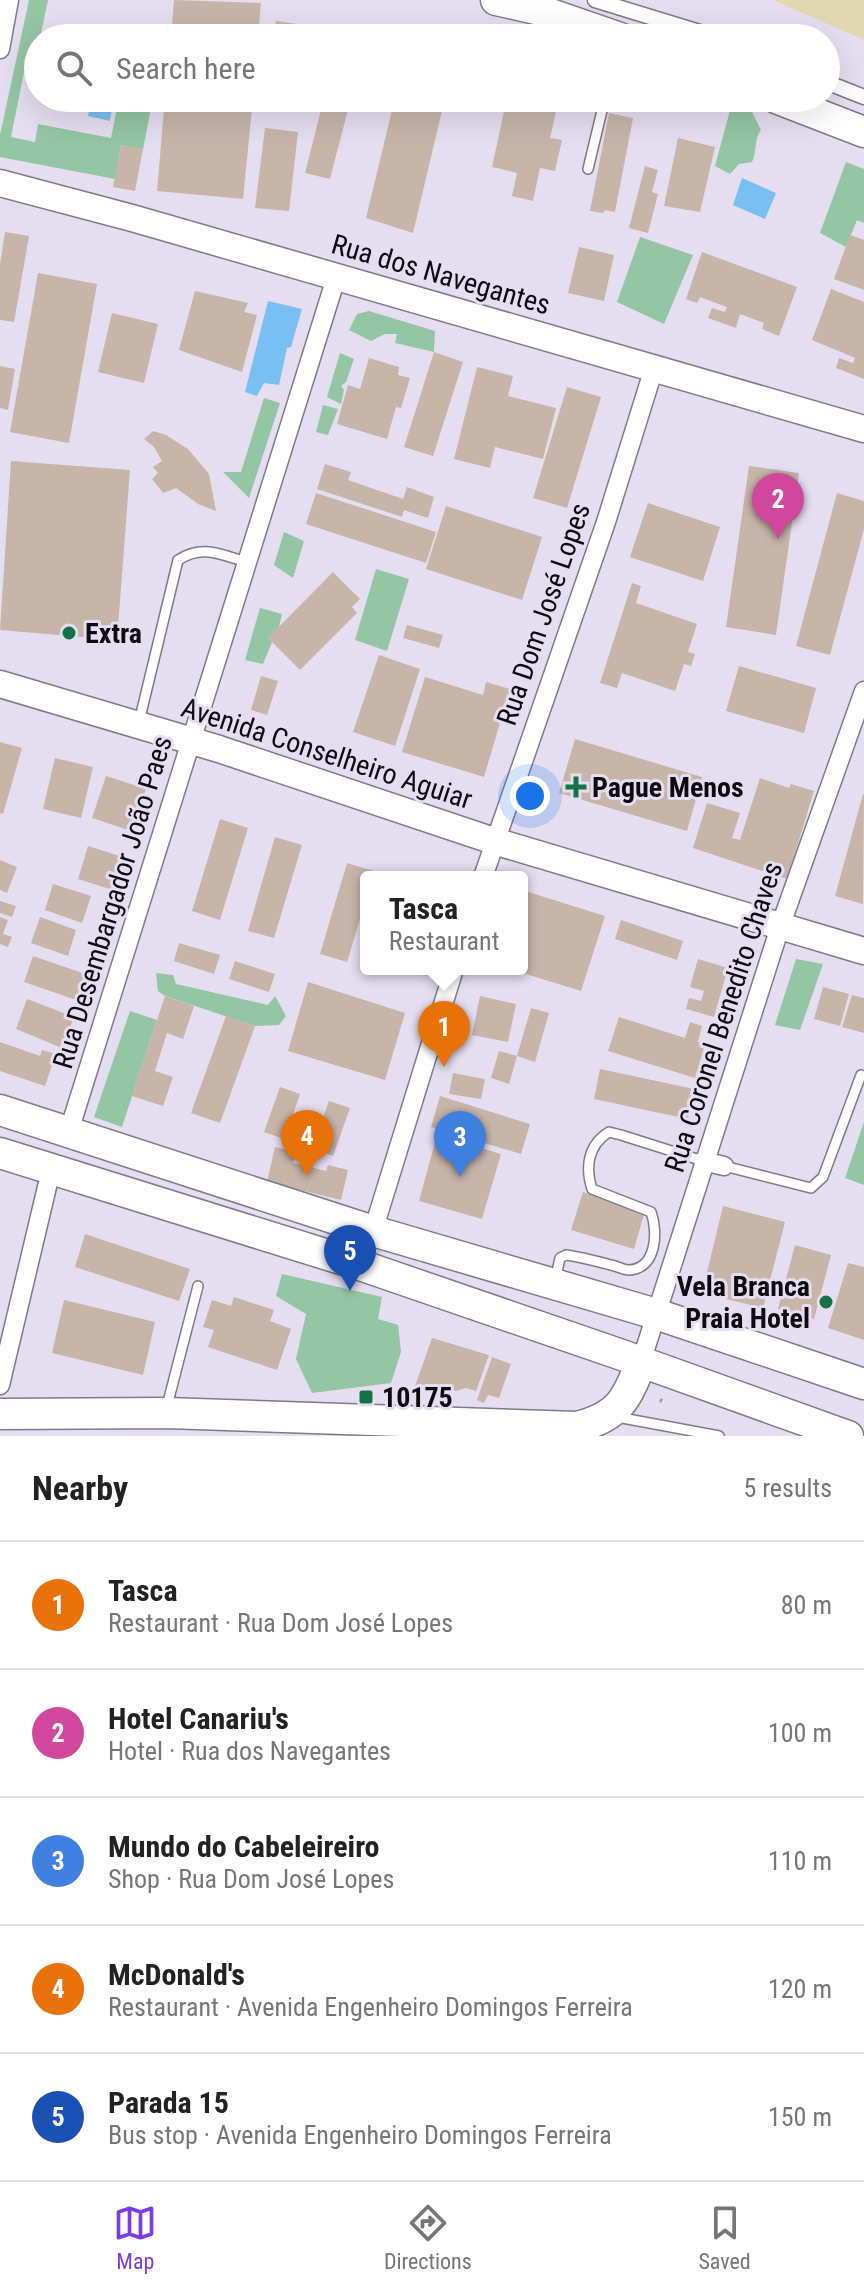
<!DOCTYPE html>
<meta charset="utf-8">
<style>
:root{--surface:#fff;--page:#f2f2f2;--text:#222;--muted:#767676;--line:#e0e0e0;--accent:#7c3aed}
body{margin:0;font-family:"Roboto Condensed",sans-serif;background:var(--page);color:var(--text)}
.you{position:absolute;left:530px;top:796px;width:28px;height:28px;margin:-20px;border:6px solid #fff;border-radius:50%;background:#1a73e8;box-shadow:0 0 0 12px #1a73e833}
.badge{display:grid;place-items:center;width:52px;height:52px;border-radius:50%;background:var(--accent);color:#fff;font-size:26px;font-weight:700}
.pin{position:absolute;translate:-50% -66px;filter:drop-shadow(0 2px 4px #0008)}
.pin::after{content:'';position:absolute;top:42px;width:28px;height:24px;background:inherit;clip-path:polygon(0 0,100% 0,50% 100%)}
.popup{position:absolute;left:360px;top:871px;width:168px;height:104px;box-sizing:border-box;display:grid;place-content:center;border-radius:8px;background:var(--surface);filter:drop-shadow(0 2px 6px #0005);font-size:26px;white-space:nowrap;color:var(--muted)}
.popup b{font-size:30px;color:var(--text)}
.popup::after{content:'';position:absolute;left:50%;top:100%;margin-left:-16px;border:16px solid transparent;border-top-color:var(--surface)}
.list{margin:0;padding:0;list-style:none}
h2{display:flex;justify-content:space-between;align-items:center;height:104px;margin:0;padding:0 32px;font-size:34px}
h2 small{font-size:26px;font-weight:400;color:var(--muted)}
.list li{display:grid;grid-template-columns:52px 1fr auto;gap:24px;align-items:center;box-sizing:border-box;height:128px;padding:0 32px;border-top:2px solid var(--line)}
.list b{display:block;font-size:30px;white-space:nowrap}
.list p{margin:0;font-size:26px;white-space:nowrap;color:var(--muted)}
.list em{font-size:26px;font-style:normal;color:var(--muted)}
.icon{flex:none;width:44px;height:44px;fill:none;stroke:currentColor;stroke-width:2;stroke-linecap:round;stroke-linejoin:round}
.map{position:relative;flex:none;width:864px;height:1436px;overflow:hidden}
.search{position:absolute;background:var(--surface);box-shadow:0 8px 32px #0002;left:24px;right:24px;top:24px;height:88px;display:flex;align-items:center;gap:20px;box-sizing:border-box;padding:0 28px;border-radius:44px;color:var(--muted);font-size:30px}
.sheet{height:744px;background:var(--surface)}
nav{display:flex;justify-content:space-around;align-items:center;box-sizing:border-box;height:112px;border-top:2px solid var(--line);background:var(--surface);font-size:22px;color:var(--muted)}
nav a{display:grid;justify-items:center;gap:4px}
nav .on{color:var(--accent)}
.map>svg:first-child{display:block}
.green{fill:#94c5a5}
.sand{fill:#e2d8b3}
.water{fill:#79bff1}
.building{fill:#c7b5aa}
.lines{fill:none;stroke-linecap:round;stroke-linejoin:round}
.service-casing{stroke:#7f7989;stroke-width:12}
.pedestrian-casing{stroke:#7f7989;stroke-width:17}
.minor-casing{stroke:#7f7989;stroke-width:21}
.secondary-casing{stroke:#7f7989;stroke-width:29}
.primary-casing{stroke:#7f7989;stroke-width:33}
.path{stroke:#9a95a3;stroke-width:4;stroke-dasharray:4 6;stroke-linecap:butt}
.service{stroke:#fff;stroke-width:9}
.pedestrian{stroke:#fff;stroke-width:14}
.minor{stroke:#fff;stroke-width:18}
.secondary{stroke:#fff;stroke-width:26}
.primary{stroke:#fff;stroke-width:30}
.poi-dot{fill:#147247;stroke:#e5def0;stroke-width:3}
.labels{text-anchor:middle;stroke-width:6;stroke-linejoin:round;paint-order:stroke}
.street-label{font-size:28px;fill:#0d0b10;stroke:#e5def0}
.poi-label{font-size:28px;font-weight:bold;fill:#0d0b10;stroke:#e5def0;text-anchor:start}
</style>
<div class="map">
<svg width="864" height="1436" viewBox="0 0 864 1436">
<rect width="100%" height="100%" fill="#e5def0"/>
<path class="green" d="M29,0H48L40,38H38L37,54L28,52L11,137L35,142L38,124L111,138L119,98H153L143,149L121,145L115,179L0,157V135Z
M732,103L751,110L761,130C754,138 757,152 752,162L739,164L730,174L715,166Z
M846,162L864,169V223L857,220L846,247L820,233Z
M640,237L693,255L664,324L617,302Z
M369,311L435,331L434,352L395,343L397,334H385L371,341L349,330L357,314Z
M340,353L354,359L346,382L341,386L344,390L341,404L327,397Z
M264,398L280,403L249,498L223,472H241Z
M323,405L338,409L328,435L316,432Z
M284,532L304,541L293,578L274,565Z
M376,569L409,579L387,651L355,640Z
M260,608L282,614L279,627L268,638L272,642L263,664L245,660Z
M796,959L823,964L800,1030L775,1025Z
M156,973L173,975L176,984L268,1005L275,996L286,1016L279,1025L255,1026L165,996L158,991Z
M130,1011L157,1020L122,1127L94,1117Z
M864,1122V1185L845,1178Z
M282,1274L382,1297L378,1319L398,1325L401,1352L391,1383L312,1393L296,1359L306,1314L276,1296Z"/>
<path class="sand" d="M773,0H864V40L860,38Z"/>
<path class="water" d="M92,98H114L110,121L88,116Z
M742,178L776,193L765,219L733,205Z
M268,301L302,309L291,347L287,348L279,385L264,383L257,396L245,392Z"/>
<path class="building" d="M174,0L261,3L258,38H171Z
M276,21L311,26L309,38H274Z
M762,28L766,38H749L747,34Z
M56,30L96,36V38H55Z
M165,98H253L243,199L157,191Z
M266,98H301L300,105Z
M324,98H351L330,179L305,173Z
M395,98H445L413,233L366,218Z
M507,98H534L558,103L550,138L562,140L555,171L540,168L533,201L512,196L517,173L492,167Z
M609,113L633,118L615,212L605,210L603,213L590,211Z
M265,128L298,132L289,211L255,208Z
M678,138L715,147L700,212L664,206Z
M121,145L143,149L135,191L113,187Z
M645,166L658,170L652,192L658,194L648,233L629,228Z
M5,232L29,236L14,322L0,320V264Z
M850,235L864,240V290L834,279Z
M579,247L614,255L604,301L568,293Z
M702,252L797,287L779,336L762,329L764,323L740,314L736,328L708,318L712,308L725,312L727,307L700,297L697,303L686,299Z
M38,273L97,284L69,443L10,432Z
M831,289L864,302V379L836,368L839,358L853,363L855,358L812,340Z
M195,291L248,303L244,312L257,315L242,372L179,350Z
M112,313L158,324L144,383L98,372Z
M434,352L463,362L433,456L404,447Z
M369,358L399,367L398,375L410,378L401,408L396,407L387,439L337,424L348,385L360,389Z
M0,366L15,369L8,410L0,408Z
M477,367L513,376L508,396L556,408L543,459L495,447L490,468L454,459Z
M567,387L601,397L567,508L533,498Z
M153,431L166,435L188,449L209,474L216,511L198,504L176,488L163,493L152,479L158,473L153,467L162,461L154,447L144,439Z
M11,461L130,470L117,640L0,630Z
M325,464L351,472L348,480L403,499L407,487L434,497L428,518L404,510L402,517L317,489Z
M749,466L799,473L776,635L726,627Z
M316,493L436,532L426,563L306,524Z
M837,493L864,501V529L830,655L796,646Z
M648,503L720,527L703,581L630,557Z
M446,506L542,537L522,600L426,569Z
M333,572L360,599L352,607L357,613L300,670L268,638Z
M632,583L641,586L636,603L697,624L688,652L695,654L691,666L684,664L675,691L622,673L617,688L600,683Z
M407,625L443,635L439,648L403,638Z
M379,655L420,669L395,746L353,732Z
M739,666L816,688L804,733L726,711Z
M261,676L278,681L267,715L251,710Z
M425,677L483,695L486,682L510,689L484,777L402,752Z
M575,739L702,777L687,831L559,793Z
M0,742L22,748L3,814L0,813Z
M55,758L93,767L81,818L43,809Z
M106,776L146,789L131,831L92,818Z
M760,778L789,788L791,784L814,791L787,879L693,848L707,803L740,813L732,838L740,840Z
M863,794H864L863,904L835,896Z
M220,819L248,828L220,920L192,911Z
M275,837L302,845L274,938L248,931Z
M88,846L123,857L113,890L78,879Z
M0,860L17,867L7,893L0,890Z
M347,863L374,871L373,877H366V899L347,962L320,954Z
M53,884L91,896L82,923L45,910Z
M522,890L605,916L581,991L513,970L522,969Z
M0,901L16,906L12,917L0,913Z
M0,917L8,920L3,934L12,937L8,947L0,944Z
M40,917L76,930L68,956L31,943Z
M621,920L683,941L677,960L615,939Z
M179,943L220,955L214,974L174,961Z
M33,956L91,976L82,1002L24,982Z
M698,959L728,968L714,1017L686,1009L689,998L701,1001L704,991L690,987Z
M235,961L275,974L269,992L229,979Z
M308,982L405,1013L385,1080L288,1051Z
M823,987L849,994L840,1026L814,1019Z
M852,995L864,998V1033L842,1027Z
M165,996L194,1006L183,1039L167,1033L155,1071L173,1077L163,1106L132,1096Z
M480,996L516,1004L508,1042L472,1035Z
M27,999L74,1017L62,1048L16,1029Z
M726,1004L737,1008L729,1030L718,1026Z
M531,1008L549,1013L535,1062L517,1056Z
M226,1016L255,1026L220,1123L191,1113Z
M619,1017L685,1038L690,1022L702,1026L698,1042L705,1044L695,1078L608,1051Z
M0,1042L40,1056L42,1050L56,1054L45,1086L0,1071Z
M499,1051L517,1056L509,1084L491,1078Z
M600,1069L694,1089L688,1119L594,1099Z
M453,1073L485,1079L481,1099L449,1094Z
M280,1087L300,1094L291,1120L319,1129L329,1101L350,1108L333,1156L264,1132Z
M440,1096L530,1124L521,1154L431,1127Z
M437,1135L501,1154L482,1219L419,1201Z
M275,1147L296,1152L293,1163L326,1171L328,1165L348,1170L341,1200L267,1182Z
M583,1192L645,1211L634,1249L571,1230Z
M723,1206L785,1222L763,1308L702,1293Z
M85,1234L190,1269L179,1301L75,1267Z
M795,1245L831,1255L814,1319L778,1309Z
M848,1263L864,1267V1340L828,1328Z
M234,1297L274,1310L270,1321L291,1329L277,1370L208,1347L214,1330L203,1327L212,1300L231,1306Z
M64,1300L155,1322L143,1375L52,1353Z
M432,1338L489,1355L476,1391L466,1388L456,1391L442,1386L428,1393L415,1386Z
M492,1357L511,1364L499,1398L488,1395L484,1403L477,1400Z"/>
<g class="lines">
<g class="service-casing">
<path id="service" d="M588,169L605,98
M139,722L178,560C203,544 221,555 247,562
M724,1166L811,1188L823,1177L861,1075
M555,1281L560,1258L566,1255C581,1257 596,1261 611,1265C617,1266 623,1270 629,1270C657,1269 658,1231 651,1212L592,1189C585,1167 588,1145 609,1132L621,1135L703,1161
M167,1406L198,1286
M617,1417L719,1436"/>
</g>
<g class="pedestrian-casing">
<path id="pedestrian" d="M595,0L719,38
M826,82L864,97"/>
</g>
<g class="minor-casing">
<path id="minor" d="M0,49L9,0
M483,877L606,522L654,368
M69,1131L336,278
M703,1161L724,1166
M373,1231L454,969
M641,1362L780,927L864,691
M0,1385L51,1170"/>
</g>
<g class="secondary-casing">
<path id="secondary" d="M0,183L132,218L864,429
M0,684L219,749L494,841L864,951"/>
</g>
<g class="primary-casing">
<path id="primary" d="M496,0L536,9L620,38
M776,98L864,132
M0,1110L373,1231L656,1314L864,1384
M0,1153L357,1264L619,1354L848,1436
M0,1414L167,1413L577,1427C618,1417 627,1400 641,1362"/>
</g>
<path class="path" d="M660,1400L662,1401"/>
<use href="#service" class="service"/>
<use href="#pedestrian" class="pedestrian"/>
<use href="#minor" class="minor"/>
<use href="#secondary" class="secondary"/>
<use href="#primary" class="primary"/>
</g>
<g class="poi-dot">
<circle cx="69" cy="633" r="8"/>
<path d="M572 775h8v8h8v8h-8v8h-8v-8h-8v-8h8z"/>
<circle cx="826" cy="1302" r="8"/>
<rect x="358" y="1389" width="16" height="16" rx="4"/>
</g>
<g class="labels">
<g class="street-label">
<text transform="translate(441 274) rotate(16)" y="10">Rua dos Navegantes</text>
<text transform="translate(543 614) rotate(-71)" y="10">Rua Dom José Lopes</text>
<text transform="translate(327 753) rotate(18)" y="10">Avenida Conselheiro Aguiar</text>
<text transform="translate(112 902) rotate(-73)" y="10">Rua Desembargador João Paes</text>
<text transform="translate(723 1017) rotate(-72)" y="10">Rua Coronel Benedito Chaves</text>
</g>
<g class="poi-label">
<text x="85" y="643">Extra</text>
<text x="592" y="797">Pague Menos</text>
<text x="810" y="1296" text-anchor="end">Vela Branca<tspan x="810" dy="32">Praia Hotel</tspan></text>
<text x="382" y="1407">10175</text>
</g>
</g>
</svg>
<div class="you"></div>
<div class="pin badge" style="left:444px;top:1067px;background:#e8710a">1</div>
<div class="popup"><b>Tasca</b>Restaurant</div>
<div class="pin badge" style="left:778px;top:539px;background:#d1479c">2</div>
<div class="pin badge" style="left:460px;top:1177px;background:#3f7fe0">3</div>
<div class="pin badge" style="left:307px;top:1176px;background:#e8710a">4</div>
<div class="pin badge" style="left:350px;top:1291px;background:#1a4fb4">5</div>
<div class="search"><svg class="icon" aria-label="search" viewBox="0 0 24 24"><circle cx="10" cy="10" r="6"/><path d="M15 15l6 6"/></svg>Search here</div>
</div>
<section class="sheet">
<h2>Nearby<small>5 results</small></h2>
<ul class="list">
<li><span class="badge" style="background:#e8710a">1</span><div><b>Tasca</b><p>Restaurant · Rua Dom José Lopes</p></div><em>80 m</em></li>
<li><span class="badge" style="background:#d1479c">2</span><div><b>Hotel Canariu's</b><p>Hotel · Rua dos Navegantes</p></div><em>100 m</em></li>
<li><span class="badge" style="background:#3f7fe0">3</span><div><b>Mundo do Cabeleireiro</b><p>Shop · Rua Dom José Lopes</p></div><em>110 m</em></li>
<li><span class="badge" style="background:#e8710a">4</span><div><b>McDonald's</b><p>Restaurant · Avenida Engenheiro Domingos Ferreira</p></div><em>120 m</em></li>
<li><span class="badge" style="background:#1a4fb4">5</span><div><b>Parada 15</b><p>Bus stop · Avenida Engenheiro Domingos Ferreira</p></div><em>150 m</em></li>
</ul>
</section>
<nav>
<a class="on"><svg class="icon" aria-label="map" viewBox="0 0 24 24"><path d="M3 6l6-2 6 2 6-2v14l-6 2-6-2-6 2zM9 4v14M15 6v14"/></svg>Map</a>
<a><svg class="icon" aria-label="directions" viewBox="0 0 24 24"><path d="M12 3l9 9-9 9-9-9zM9 14v-3h6M13 9l2 2-2 2"/></svg>Directions</a>
<a><svg class="icon" aria-label="saved" viewBox="0 0 24 24"><path d="M7 4h10v16l-5-4-5 4z"/></svg>Saved</a>
</nav>
